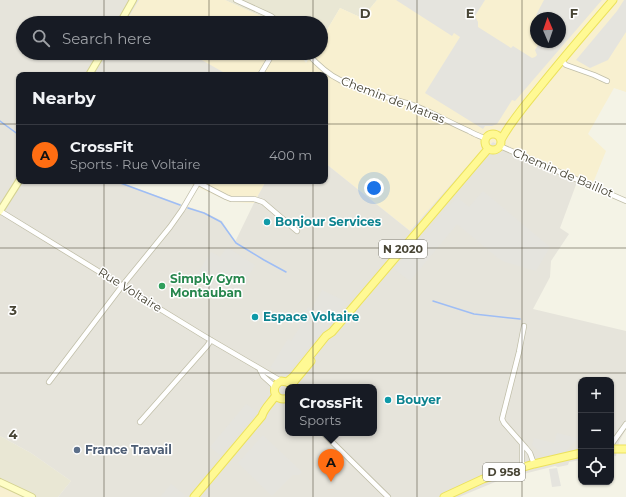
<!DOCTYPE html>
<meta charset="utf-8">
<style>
:root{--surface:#171b24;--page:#20242c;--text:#f1f3f6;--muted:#9ea1a6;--line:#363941;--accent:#ff6d12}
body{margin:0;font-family:Montserrat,sans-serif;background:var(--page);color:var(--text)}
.controls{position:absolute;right:12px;bottom:12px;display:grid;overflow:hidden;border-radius:8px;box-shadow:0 1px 3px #0004}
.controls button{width:36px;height:36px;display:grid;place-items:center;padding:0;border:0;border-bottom:1px solid var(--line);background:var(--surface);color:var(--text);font:20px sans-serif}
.compass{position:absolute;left:530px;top:12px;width:36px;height:36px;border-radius:50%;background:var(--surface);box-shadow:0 1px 3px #0004;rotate:358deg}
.you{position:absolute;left:374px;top:188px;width:14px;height:14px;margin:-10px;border:3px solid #fff;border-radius:50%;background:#1a73e8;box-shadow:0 0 0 6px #1a73e833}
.badge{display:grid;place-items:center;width:26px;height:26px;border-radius:50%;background:var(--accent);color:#111;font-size:13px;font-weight:700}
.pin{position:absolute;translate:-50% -33px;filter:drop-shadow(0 1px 2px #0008)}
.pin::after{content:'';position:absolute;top:21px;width:14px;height:12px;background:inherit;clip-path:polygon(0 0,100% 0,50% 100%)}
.popup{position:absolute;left:285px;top:384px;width:92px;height:52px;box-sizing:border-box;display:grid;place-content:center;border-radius:8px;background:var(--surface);filter:drop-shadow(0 1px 3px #0005);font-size:13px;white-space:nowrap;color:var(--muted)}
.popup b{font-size:15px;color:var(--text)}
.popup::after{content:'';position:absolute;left:50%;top:100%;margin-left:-8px;border:8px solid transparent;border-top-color:var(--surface)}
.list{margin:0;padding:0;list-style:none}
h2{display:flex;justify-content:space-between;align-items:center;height:52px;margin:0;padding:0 16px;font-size:17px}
h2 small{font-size:13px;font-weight:400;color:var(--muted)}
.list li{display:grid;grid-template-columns:26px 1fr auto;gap:12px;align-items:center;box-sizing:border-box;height:60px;padding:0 16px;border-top:1px solid var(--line)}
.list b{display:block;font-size:15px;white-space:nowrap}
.list p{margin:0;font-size:13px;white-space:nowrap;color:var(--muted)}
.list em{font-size:13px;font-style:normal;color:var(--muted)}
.icon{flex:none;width:22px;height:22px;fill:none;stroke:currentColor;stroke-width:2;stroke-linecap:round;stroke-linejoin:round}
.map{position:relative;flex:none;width:626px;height:497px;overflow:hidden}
.search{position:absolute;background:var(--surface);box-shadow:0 1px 3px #0004;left:16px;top:16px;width:312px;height:44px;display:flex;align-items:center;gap:10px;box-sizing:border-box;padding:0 14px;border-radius:22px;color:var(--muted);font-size:15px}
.panel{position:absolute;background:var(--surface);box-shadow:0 1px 3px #0004;left:16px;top:72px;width:312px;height:112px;border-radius:8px}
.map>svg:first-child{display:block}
.residential{fill:#e9e7d4}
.commercial{fill:#f8f0d0;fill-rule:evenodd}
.industrial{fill:#e6e4db;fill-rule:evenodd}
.parking{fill:#e5e4de}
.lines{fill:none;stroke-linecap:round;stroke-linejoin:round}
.stream{stroke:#9ebdf5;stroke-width:1.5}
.street-casing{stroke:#c0bea8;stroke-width:6}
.secondary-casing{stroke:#d4d291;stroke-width:8}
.primary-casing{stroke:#ece25c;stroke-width:9}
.street{stroke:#fff;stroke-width:4.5}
.secondary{stroke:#fffec5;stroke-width:6}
.primary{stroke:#fff994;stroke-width:7}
.grid{fill:none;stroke:#484535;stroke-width:1;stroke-opacity:0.55}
.culture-dot{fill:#0f9aa8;stroke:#fff;stroke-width:1.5}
.leisure-dot{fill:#2e9e5b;stroke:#fff;stroke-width:1.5}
.service-dot{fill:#5c6f8a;stroke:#fff;stroke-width:1.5}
.labels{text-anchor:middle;stroke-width:3;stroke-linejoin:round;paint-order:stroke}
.shield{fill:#fff;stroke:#7f7d72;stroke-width:1}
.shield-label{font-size:11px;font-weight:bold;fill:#484535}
.street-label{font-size:12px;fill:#484535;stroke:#fff}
.culture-label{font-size:12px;font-weight:bold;fill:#0d838f;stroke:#fff;text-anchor:start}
.leisure-label{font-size:12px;font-weight:bold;fill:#27864d;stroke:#fff;text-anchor:start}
.service-label{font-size:12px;font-weight:bold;fill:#4e5e75;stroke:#fff;text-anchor:start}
.grid-label{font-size:13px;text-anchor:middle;font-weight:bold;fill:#484535;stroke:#fff;stroke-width:3;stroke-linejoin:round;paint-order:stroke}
</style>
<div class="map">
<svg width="626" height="497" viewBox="0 0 626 497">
<rect width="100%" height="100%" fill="#f4f3e6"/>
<path class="residential" d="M225,0H377L362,18L340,8L321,40V23H272L265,18Z
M0,436L31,453L71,481L58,497H22L7,489L0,486Z"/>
<path class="commercial" d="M139,0H225L265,18L272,23H125Z
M377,0H626V92L614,88L588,134L606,151L591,188L493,142L470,163L410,231L325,163V75H221L222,72L189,53H299L306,63L313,53H321V40L340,8L362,18ZM536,18H560V42H536Z
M185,181H266L254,203L230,202Z
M0,486L7,489L22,497H0Z"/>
<path class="industrial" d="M0,0H139L125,23H23V53H189L223,72L221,75H19V181H115L206,213L222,221L235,242L254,203L266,181H325V163L410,231L470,163L493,142L577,182L560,228L569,234L551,261L550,277L533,309L626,331V429L619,442L616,456L611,455V380H581V460L569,462L568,465L558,467L555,466L500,480L459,497H58L71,481L31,453L0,436ZM288,387H374V433H288Z"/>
<path class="parking" d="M396,0H485L475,16L478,22V27L511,48L513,46L532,58L535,57L537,55L535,50L540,42H543L544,43L545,42H560V18H542L536,15L544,0H602L515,101L512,100L497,124L492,126H485L483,129L425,93L460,37L454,33L452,36Z
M624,0H626V32L608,60L590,68L576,60L617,11Z
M483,191L550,247L536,271L505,262L499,259L457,224L410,281L394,269L457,197L469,207Z
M227,247L255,265L235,299L222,291L220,294L213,291L209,297L200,292L204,285L194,279L211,252L220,257Z
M322,290L347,302L289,371L285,374L280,373L270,368L288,339L291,341L300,327L297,324L308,307L311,309Z
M246,404L258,412L220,455L210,447Z
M557,433L578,438L565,452L545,456L532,445L534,438L554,443Z
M263,435L302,472L299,475H293L272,496L238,463Z
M557,468L561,486L552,487L549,469Z
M171,484L185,495L183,497H160Z"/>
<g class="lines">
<path class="stream" d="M0,121L19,135
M115,181L180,205
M188,208L204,213L221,222L236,243L264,260L286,272
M433,301L474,314L520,319"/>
<g class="street-casing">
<path id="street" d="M236,0L271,16L280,23
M307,53C316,63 327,74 340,80C362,92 389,97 413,105C432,112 450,123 469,131C474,134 480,136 486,139
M561,60L566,65L594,75L607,81
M260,75L273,53
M500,146L626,201
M195,181L226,197L231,199H254L263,202L297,231
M0,211L204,336L281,381
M524,326L519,352L502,419L504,423L526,448L530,453L534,464
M260,370L263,376L273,385L274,388
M49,382L122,286L170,227L182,210L199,181
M140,422L207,346L211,340
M323,433L388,497
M522,444V462L523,467
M611,445L626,424"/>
</g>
<g class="secondary-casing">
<path id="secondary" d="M120,23L133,0
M89,75L102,53
M0,211L19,181
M0,482L32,497"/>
</g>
<g class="primary-casing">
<path id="primary" d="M485 142a8 8 0 1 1 16 0a8 8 0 1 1-16 0Z
M501,140C511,121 526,104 539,88C563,58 588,29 613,0
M287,382L293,377L326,336L332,332L488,149
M291,386L296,379L311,361
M288,398C275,403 269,387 281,381L287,382L290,384
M611,449H626
M194,497L262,416C264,408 271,403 276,395
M444,497L483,479L507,472L534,464L581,453"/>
</g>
<use href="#street" class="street"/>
<use href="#secondary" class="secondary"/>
<use href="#primary" class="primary"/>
</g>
<path class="grid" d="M104,0V23M209,0V23M313,0V23M417,0V497M522,0V497M104,53V75M209,53V75M313,53V75M0,124H19M325,124H626M104,181V497M209,181V497M313,181V497M0,248H626M0,373H626"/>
<g class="culture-dot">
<circle cx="267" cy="222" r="4"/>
<circle cx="255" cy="317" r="4"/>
<circle cx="388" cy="400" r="4"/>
</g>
<circle class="leisure-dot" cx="162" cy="286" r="4"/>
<circle class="service-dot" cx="77" cy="450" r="4"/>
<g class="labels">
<g class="shield">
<rect x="379" y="240" width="48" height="18" rx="3"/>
<rect x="483" y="463" width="42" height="18" rx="3"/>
</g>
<g class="shield-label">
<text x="403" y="253">N 2020</text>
<text x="504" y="476">D 958</text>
</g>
<g class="street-label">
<text transform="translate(393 100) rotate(21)" y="4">Chemin de Matras</text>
<text transform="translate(563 173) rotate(23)" y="4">Chemin de Baillot</text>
<text transform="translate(130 290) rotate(32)" y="4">Rue Voltaire</text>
</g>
<g class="culture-label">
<text x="275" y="226">Bonjour Services</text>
<text x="263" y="321">Espace Voltaire</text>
<text x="396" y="404">Bouyer</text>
</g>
<g class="leisure-label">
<text x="170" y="283">Simply Gym<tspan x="170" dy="14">Montauban</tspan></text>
</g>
<g class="service-label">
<text x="85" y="454">France Travail</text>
</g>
</g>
<g class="grid-label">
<text x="365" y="18">D</text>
<text x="470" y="18">E</text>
<text x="574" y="18">F</text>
<text x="13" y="315">3</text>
<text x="13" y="439">4</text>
</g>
</svg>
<div class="controls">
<button>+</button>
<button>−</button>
<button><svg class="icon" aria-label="locate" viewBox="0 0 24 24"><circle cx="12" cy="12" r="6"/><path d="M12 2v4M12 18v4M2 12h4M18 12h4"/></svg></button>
</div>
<svg class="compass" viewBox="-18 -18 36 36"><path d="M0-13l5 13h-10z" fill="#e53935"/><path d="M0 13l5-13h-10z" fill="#9ea1a6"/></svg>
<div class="you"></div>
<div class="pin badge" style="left:331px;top:482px">A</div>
<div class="popup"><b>CrossFit</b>Sports</div>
<div class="search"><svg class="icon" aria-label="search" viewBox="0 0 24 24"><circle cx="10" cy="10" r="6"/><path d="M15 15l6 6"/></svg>Search here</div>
<section class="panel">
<h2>Nearby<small></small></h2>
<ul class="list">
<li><span class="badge">A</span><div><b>CrossFit</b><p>Sports · Rue Voltaire</p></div><em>400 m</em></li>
</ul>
</section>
</div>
